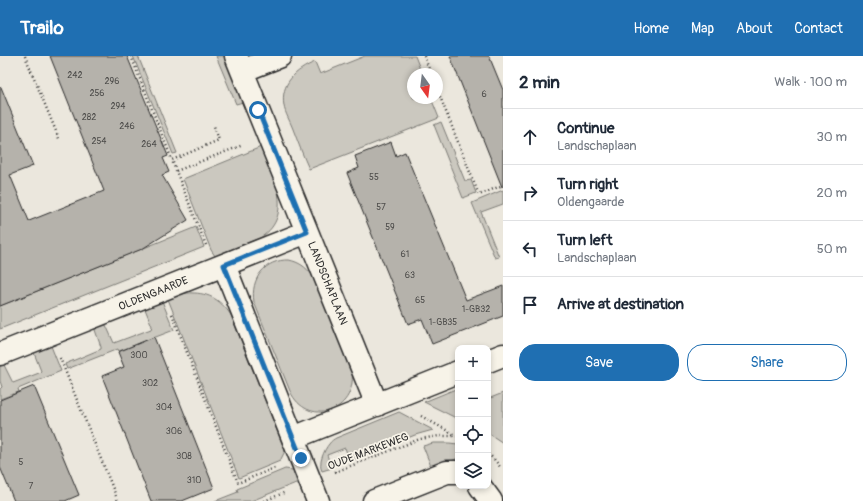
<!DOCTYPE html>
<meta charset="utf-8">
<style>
:root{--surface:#fff;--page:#f6f6f7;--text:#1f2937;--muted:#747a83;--line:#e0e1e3;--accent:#1f6fb2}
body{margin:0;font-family:Pangolin,sans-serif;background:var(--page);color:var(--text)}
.controls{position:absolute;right:12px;bottom:12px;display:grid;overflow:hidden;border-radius:8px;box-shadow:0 2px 6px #0003}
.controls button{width:36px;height:36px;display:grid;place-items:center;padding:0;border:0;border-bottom:1px solid var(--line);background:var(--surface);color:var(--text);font:20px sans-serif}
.compass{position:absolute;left:407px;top:12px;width:36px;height:36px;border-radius:50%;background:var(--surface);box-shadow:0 2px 6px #0003;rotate:166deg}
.stop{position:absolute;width:12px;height:12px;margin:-9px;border:3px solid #1f6fb2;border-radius:50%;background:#fff}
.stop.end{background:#1f6fb2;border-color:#fff;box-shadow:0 1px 4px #0008}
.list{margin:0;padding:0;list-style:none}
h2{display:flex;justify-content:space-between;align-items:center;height:52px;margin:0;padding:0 16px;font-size:17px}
h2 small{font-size:13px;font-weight:400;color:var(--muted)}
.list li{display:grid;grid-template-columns:26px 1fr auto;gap:12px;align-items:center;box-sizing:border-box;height:56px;padding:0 16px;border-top:1px solid var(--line)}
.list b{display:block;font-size:15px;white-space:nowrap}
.list p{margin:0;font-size:13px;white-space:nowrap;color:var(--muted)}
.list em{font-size:13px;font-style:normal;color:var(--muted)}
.actions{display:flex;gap:8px;padding:12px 16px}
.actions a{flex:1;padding:9px 0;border:1px solid var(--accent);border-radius:16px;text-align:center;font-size:14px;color:var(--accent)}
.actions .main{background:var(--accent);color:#fff}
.icon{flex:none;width:22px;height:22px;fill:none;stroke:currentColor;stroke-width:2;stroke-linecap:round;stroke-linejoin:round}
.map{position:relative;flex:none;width:503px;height:445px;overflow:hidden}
header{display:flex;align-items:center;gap:24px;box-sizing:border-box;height:56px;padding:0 20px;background:var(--accent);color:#fff}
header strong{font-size:19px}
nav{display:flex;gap:22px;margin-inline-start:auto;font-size:14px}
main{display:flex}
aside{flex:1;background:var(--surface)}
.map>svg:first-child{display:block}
.green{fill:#cbc8bf;stroke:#7b7a75}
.building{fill:#b5b2ab;stroke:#2b2b2b}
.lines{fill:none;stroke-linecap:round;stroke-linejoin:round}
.street-casing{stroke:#2b2b2b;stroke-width:25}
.path{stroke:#2b2b2b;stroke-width:2.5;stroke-dasharray:1 3;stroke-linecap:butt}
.street{stroke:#f7f3e8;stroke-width:22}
.route{stroke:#1f6fb2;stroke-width:5}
.labels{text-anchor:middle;stroke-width:3.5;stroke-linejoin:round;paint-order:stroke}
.number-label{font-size:9px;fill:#4e4d4b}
.street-label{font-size:11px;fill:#2b2b2b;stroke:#f7f3e8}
</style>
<header>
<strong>Trailo</strong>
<nav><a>Home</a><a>Map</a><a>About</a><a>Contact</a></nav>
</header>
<main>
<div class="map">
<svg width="503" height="445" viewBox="0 0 503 445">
<rect width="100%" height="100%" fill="#ebe7dd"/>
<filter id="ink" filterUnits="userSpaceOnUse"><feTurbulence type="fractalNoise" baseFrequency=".025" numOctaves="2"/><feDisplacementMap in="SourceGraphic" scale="8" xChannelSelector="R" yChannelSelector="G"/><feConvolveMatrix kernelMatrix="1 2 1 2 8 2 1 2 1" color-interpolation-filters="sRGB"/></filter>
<g filter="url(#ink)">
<path class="green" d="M133,0H138L177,97L173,98Z
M216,0H225L243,46L236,48Z
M365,0H415L422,18H413V42H431L439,62L309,113C303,100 298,86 293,73C290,65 285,57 284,50C280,27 296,14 315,6L320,18Z
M441,66L465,125L471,124L476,137L463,142L434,69Z
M261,91L277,131C282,152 279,170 260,182L215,200L211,194L183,123Z
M503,134V148L481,156L499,201L495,202L472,147Z
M196,171L204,191L0,273V250Z
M289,204C299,206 306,211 312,219L352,316C357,357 307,372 290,335L254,246C250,223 265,203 289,204Z
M187,237C207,236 219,242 231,259L285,395L280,405L239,422L168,243L177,239Z
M162,245L174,274L119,295L118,293L67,313L65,308L101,293V291L95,274V272L106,269L114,287L151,273L152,270L145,253L146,252Z
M51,290L61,315L18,333L19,336L0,343V333L2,331L0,325V310L4,309L13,327L39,317L41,315L34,297Z
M458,332V363L424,346Z
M503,337V387L488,377V343Z
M399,356L433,374L415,379L350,405L345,392L327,399L332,412L322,415C318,408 324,394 329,388C331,385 334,383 336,382Z
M433,387H449L458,388V402L432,413L423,390Z
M285,413L293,414L297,426L296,427L251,445H215L238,436L237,433Z"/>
<path class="building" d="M50,0H127L168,100L163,102L169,116L162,119L188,164L142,193L0,250V32L1,31L33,110L10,119L29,165L104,135Z
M450,0H489L503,34V130L502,131Z
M391,86L396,100L405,96L466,244L503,230V260L432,288L422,263L408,268L347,117L359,112L355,100Z
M154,281L214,432L182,445H151L102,320L124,311L118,296Z
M34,330L79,439L65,445H14L0,411V344Z"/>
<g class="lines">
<g class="street-casing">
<path id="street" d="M236,0L377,349
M242,15L280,0
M224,209L318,445
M0,298L307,176
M488,305L503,299
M293,382L458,316
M480,430L491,445
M374,445L447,416H458"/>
</g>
<path class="path" d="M25,0L60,85
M131,0L172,104
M424,0L431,18
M437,33L479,139L503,129
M176,115L172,104L219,84L214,70
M206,189L176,115L243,89
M172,258L238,427L277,411
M60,302L118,445
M421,360L455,379
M488,398L494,403L501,412
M335,416L420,383L439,380H458
M264,445L286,436"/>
<use href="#street" class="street"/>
</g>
</g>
<g class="lines" filter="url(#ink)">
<path class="route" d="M258,54L307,176L224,209L301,402"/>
</g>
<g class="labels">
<g class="number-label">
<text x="75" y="22">242</text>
<text x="112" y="28">296</text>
<text x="97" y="40">256</text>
<text x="484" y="41">6</text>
<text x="118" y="53">294</text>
<text x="89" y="64">282</text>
<text x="127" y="73">246</text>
<text x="99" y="88">254</text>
<text x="149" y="91">264</text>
<text x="374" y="124">55</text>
<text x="381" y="154">57</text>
<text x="390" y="174">59</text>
<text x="405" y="201">61</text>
<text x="410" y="222">63</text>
<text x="420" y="247">65</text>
<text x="476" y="256">1-GB32</text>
<text x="443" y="269">1-GB35</text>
<text x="139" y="302">300</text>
<text x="150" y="330">302</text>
<text x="164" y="354">304</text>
<text x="174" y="378">306</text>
<text x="184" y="403">308</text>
<text x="21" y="409">5</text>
<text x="194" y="427">310</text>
<text x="31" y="433">7</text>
</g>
<g class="street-label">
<text transform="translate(328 227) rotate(68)" y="4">LANDSCHAPLAAN</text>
<text transform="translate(153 237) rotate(-22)" y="4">OLDENGAARDE</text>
<text transform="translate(368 395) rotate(-21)" y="4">OUDE MARKEWEG</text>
</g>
</g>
</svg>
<div class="controls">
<button>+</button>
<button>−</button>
<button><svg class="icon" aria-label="locate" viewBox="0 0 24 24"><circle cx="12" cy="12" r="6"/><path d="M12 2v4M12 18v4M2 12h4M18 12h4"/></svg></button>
<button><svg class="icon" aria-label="layers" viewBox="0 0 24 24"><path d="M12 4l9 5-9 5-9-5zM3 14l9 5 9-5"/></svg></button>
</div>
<svg class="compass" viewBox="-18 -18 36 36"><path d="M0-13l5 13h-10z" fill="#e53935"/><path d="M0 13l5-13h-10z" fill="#747a83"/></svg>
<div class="stop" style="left:258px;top:54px"></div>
<div class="stop end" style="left:301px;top:402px"></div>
</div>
<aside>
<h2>2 min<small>Walk · 100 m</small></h2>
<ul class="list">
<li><svg class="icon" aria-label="ahead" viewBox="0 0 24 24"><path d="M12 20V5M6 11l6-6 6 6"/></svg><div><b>Continue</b><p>Landschaplaan</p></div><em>30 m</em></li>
<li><svg class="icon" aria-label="right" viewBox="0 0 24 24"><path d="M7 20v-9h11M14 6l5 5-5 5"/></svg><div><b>Turn right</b><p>Oldengaarde</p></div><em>20 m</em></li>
<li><svg class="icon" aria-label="left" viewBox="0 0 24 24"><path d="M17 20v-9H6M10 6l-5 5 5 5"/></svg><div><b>Turn left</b><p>Landschaplaan</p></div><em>50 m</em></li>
<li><svg class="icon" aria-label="arrive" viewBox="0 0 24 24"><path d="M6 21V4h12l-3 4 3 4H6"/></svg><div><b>Arrive at destination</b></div></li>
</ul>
<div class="actions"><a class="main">Save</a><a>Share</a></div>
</aside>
</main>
